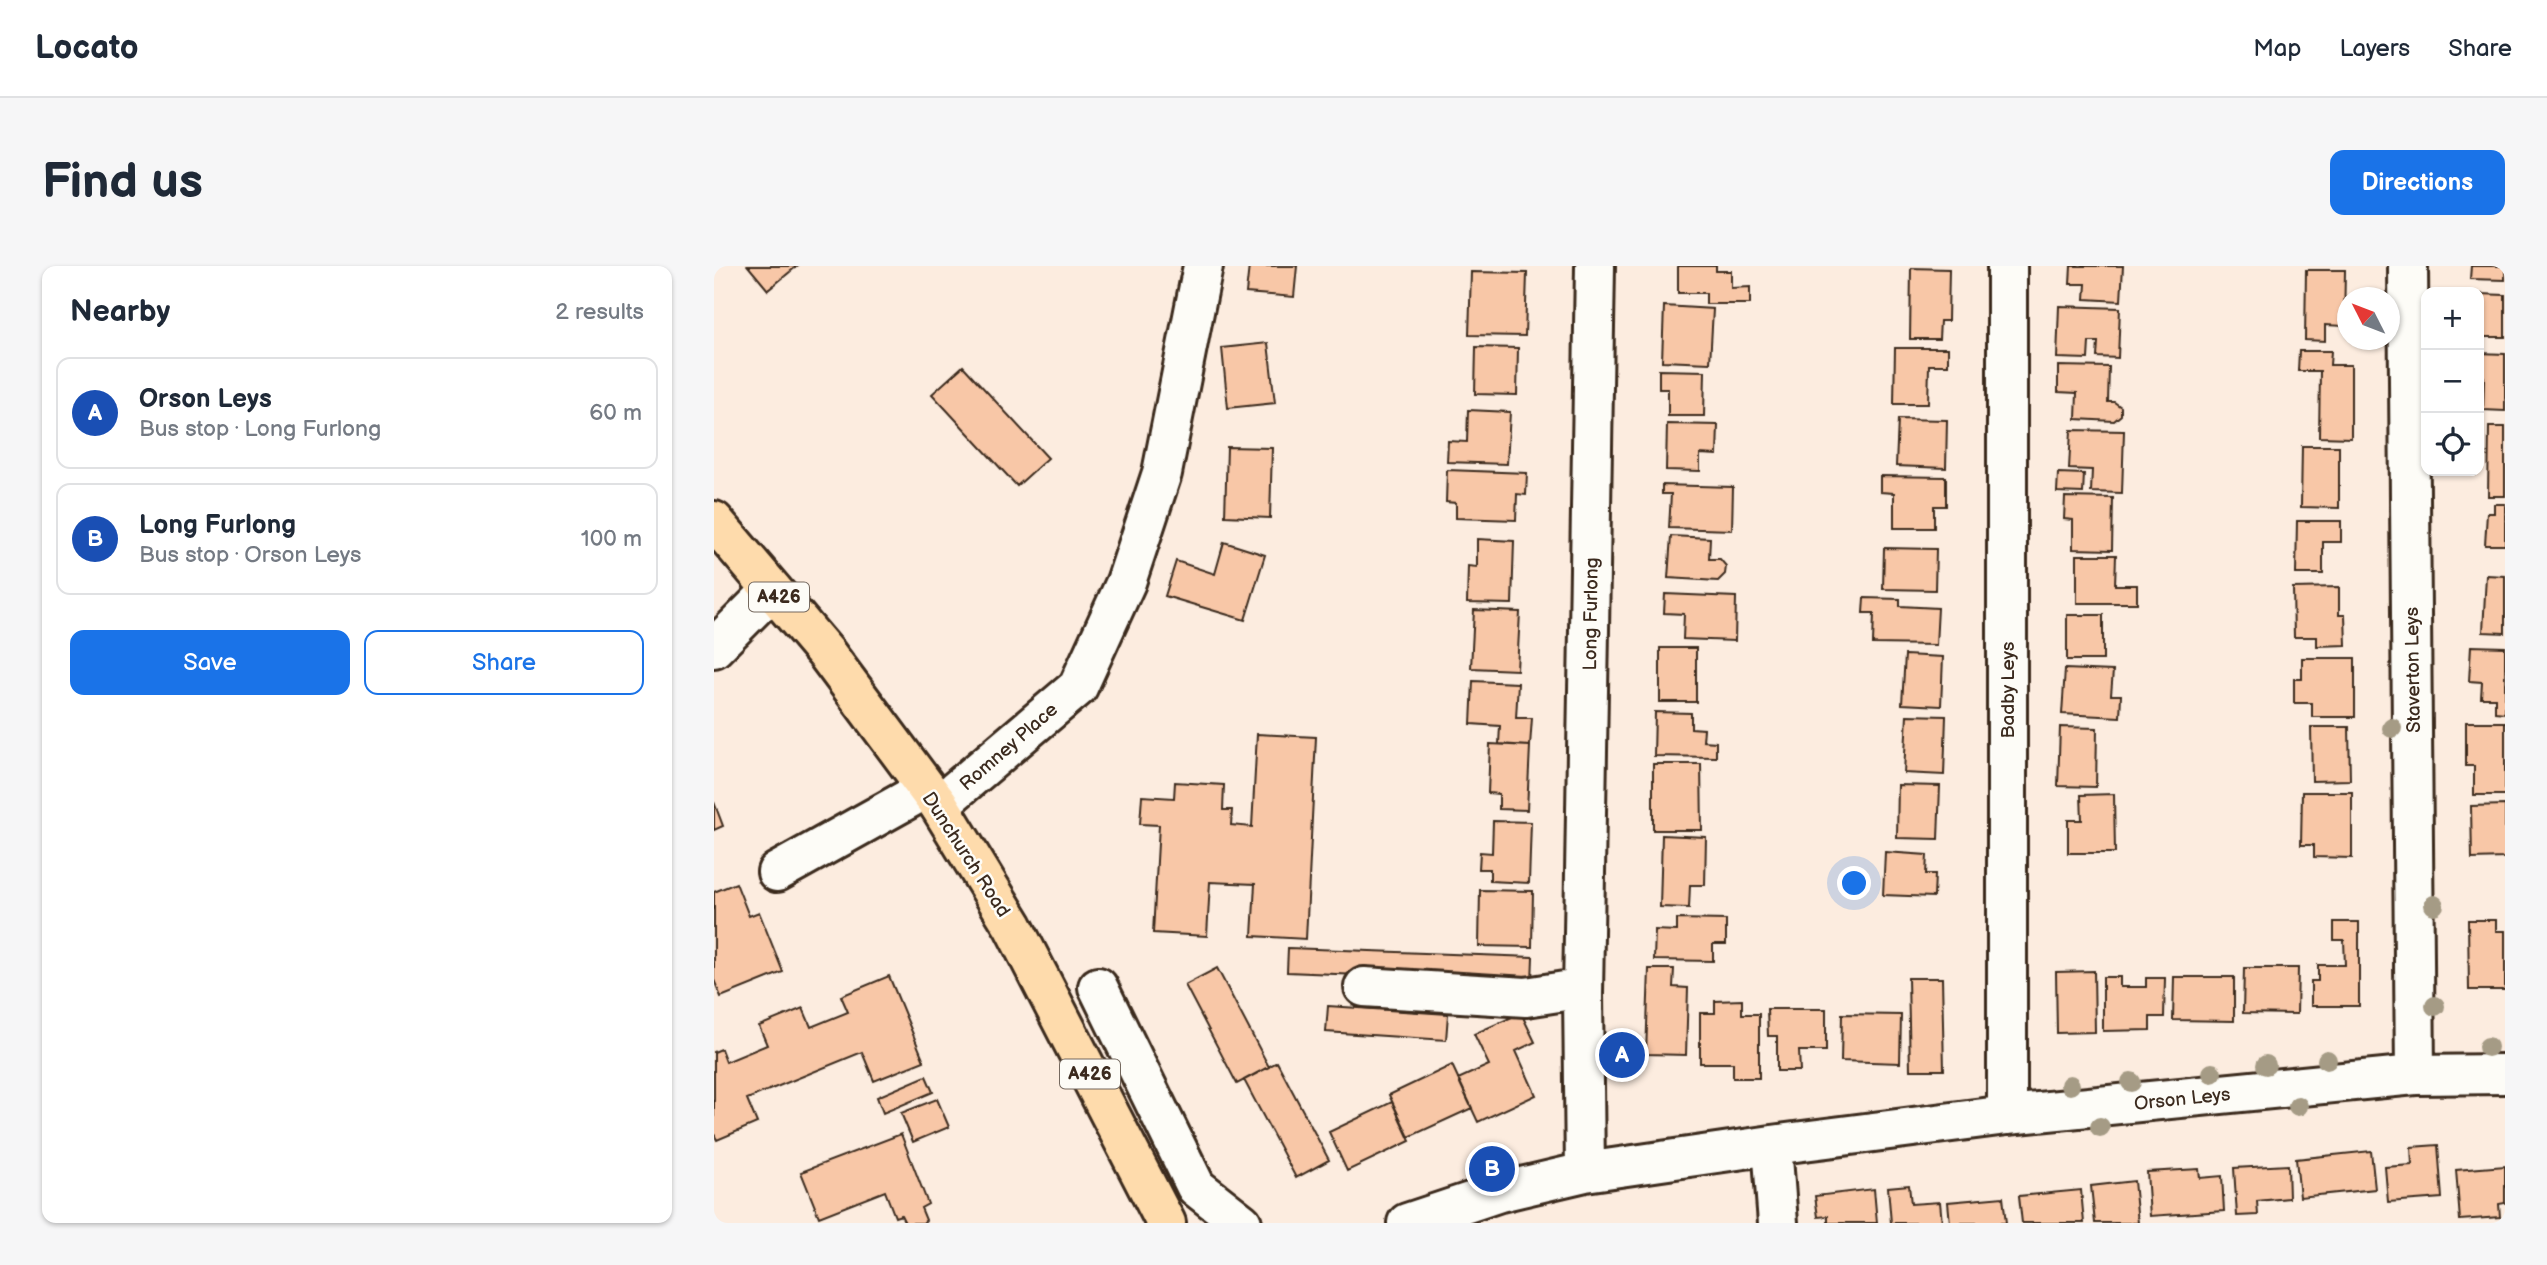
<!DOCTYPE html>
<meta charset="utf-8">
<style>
:root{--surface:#fff;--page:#f6f6f7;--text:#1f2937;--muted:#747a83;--line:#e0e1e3;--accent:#1a73e8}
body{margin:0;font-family:"Balsamiq Sans",sans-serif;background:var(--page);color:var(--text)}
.controls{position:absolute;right:21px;top:21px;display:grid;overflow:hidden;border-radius:14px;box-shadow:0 2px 5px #0004}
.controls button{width:63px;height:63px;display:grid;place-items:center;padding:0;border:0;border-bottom:2px solid var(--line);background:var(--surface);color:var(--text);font:35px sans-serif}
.compass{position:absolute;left:1623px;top:21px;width:63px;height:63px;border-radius:50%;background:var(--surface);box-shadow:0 2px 5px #0004;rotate:312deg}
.you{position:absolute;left:1141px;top:618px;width:24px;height:24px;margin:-18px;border:5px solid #fff;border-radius:50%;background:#1a73e8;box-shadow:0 0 0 10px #1a73e833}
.badge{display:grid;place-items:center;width:46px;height:46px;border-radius:50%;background:var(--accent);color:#fff;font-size:23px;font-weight:700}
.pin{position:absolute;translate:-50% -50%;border:4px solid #fff;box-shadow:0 2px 7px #0006}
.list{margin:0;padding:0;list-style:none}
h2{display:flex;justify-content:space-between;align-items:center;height:91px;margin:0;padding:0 28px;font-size:30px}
h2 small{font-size:23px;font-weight:400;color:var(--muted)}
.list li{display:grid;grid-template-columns:46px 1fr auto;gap:21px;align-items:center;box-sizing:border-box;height:112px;margin:0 14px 14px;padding:0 14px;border:2px solid var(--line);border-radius:14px}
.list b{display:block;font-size:26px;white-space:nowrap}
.list p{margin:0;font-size:23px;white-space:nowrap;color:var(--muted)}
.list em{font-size:23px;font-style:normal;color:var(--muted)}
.actions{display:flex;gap:14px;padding:21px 28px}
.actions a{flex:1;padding:16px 0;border:2px solid var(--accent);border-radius:14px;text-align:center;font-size:24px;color:var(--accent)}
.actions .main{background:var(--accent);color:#fff}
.icon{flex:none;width:38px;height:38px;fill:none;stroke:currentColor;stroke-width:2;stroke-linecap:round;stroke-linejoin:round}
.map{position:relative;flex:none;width:1791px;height:957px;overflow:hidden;border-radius:14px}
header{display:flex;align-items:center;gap:42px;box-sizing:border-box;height:98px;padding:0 35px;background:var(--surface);border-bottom:2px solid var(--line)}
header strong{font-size:33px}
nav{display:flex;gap:38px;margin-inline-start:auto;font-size:24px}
.intro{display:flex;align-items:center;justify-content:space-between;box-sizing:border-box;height:168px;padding:0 42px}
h1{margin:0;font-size:49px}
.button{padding:18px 32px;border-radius:14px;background:var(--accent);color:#fff;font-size:24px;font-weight:700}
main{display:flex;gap:42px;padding:0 42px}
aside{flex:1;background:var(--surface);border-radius:14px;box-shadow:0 2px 5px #0004}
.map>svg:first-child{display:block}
.building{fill:#f8c7a7;stroke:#3b2a1e;stroke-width:2}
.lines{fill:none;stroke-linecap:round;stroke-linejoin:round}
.minor-casing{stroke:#3b2a1e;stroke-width:44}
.highway-casing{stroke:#3b2a1e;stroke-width:44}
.minor{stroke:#fdfcf7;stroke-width:38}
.highway{stroke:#fedbac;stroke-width:38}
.tree{fill:#a59b85}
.labels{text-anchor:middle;stroke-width:5;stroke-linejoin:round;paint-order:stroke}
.shield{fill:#fdfcf7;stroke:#75695f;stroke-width:2}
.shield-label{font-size:18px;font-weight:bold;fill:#3b2a1e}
.street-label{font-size:19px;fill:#3b2a1e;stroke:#fdfcf7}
</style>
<header>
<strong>Locato</strong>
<nav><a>Map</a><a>Layers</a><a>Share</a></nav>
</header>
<div class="intro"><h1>Find us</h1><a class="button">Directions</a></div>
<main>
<aside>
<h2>Nearby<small>2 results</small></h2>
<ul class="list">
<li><span class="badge" style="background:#1a4fb4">A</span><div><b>Orson Leys</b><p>Bus stop · Long Furlong</p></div><em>60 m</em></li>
<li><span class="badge" style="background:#1a4fb4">B</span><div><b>Long Furlong</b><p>Bus stop · Orson Leys</p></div><em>100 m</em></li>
</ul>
<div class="actions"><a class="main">Save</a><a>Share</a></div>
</aside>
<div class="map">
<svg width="1791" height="957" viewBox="0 0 1791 957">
<rect width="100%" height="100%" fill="#fcecdf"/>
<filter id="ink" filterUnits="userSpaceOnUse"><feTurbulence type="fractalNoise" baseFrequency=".0143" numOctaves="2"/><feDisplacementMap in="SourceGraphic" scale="14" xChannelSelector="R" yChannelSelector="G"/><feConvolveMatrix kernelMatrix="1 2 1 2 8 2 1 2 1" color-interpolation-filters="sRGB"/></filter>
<g filter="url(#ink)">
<path class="building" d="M34,0H83L54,24Z
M535,0H583L580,31L532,27Z
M964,0H1002V5H1017V22L1036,21V38H992V27H964Z
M1357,0H1409L1407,35L1371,33L1372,18H1356Z
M1757,0H1791V14L1756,13Z
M1197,2L1235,3L1234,55H1226L1225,73H1196Z
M1592,4H1631L1630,60L1611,59V75L1591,74Z
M757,6L813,7L811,70L755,69Z
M1765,28L1791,29V71H1765Z
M950,40L999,43L996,97L948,95Z
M1345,40L1406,42L1404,92L1383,91L1384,76H1375L1374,93L1343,92Z
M554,77L561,137L514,142L508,82Z
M762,81L804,82L803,129L761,128Z
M1181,82H1234V99H1215L1214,138H1180Z
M1585,85H1617L1616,99H1637V172L1605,171L1606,105H1584Z
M1765,87L1791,88V145L1769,144L1770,111H1765Z
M249,100L334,192L303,220L218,128Z
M1344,100L1395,101L1394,136H1400L1407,141V149L1400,155L1362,153L1363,127L1344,126Z
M945,104L991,105L990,150H954V123H945Z
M754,144L796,146L793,198L733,196L734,175L753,176Z
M1184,153L1233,154L1232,202L1182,200Z
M953,158L1004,159L1003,189L986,188V205L952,204Z
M1775,161H1791V230H1774Z
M1357,164L1410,165L1408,227L1377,226L1378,204L1355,203Z
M1588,180H1625V242L1587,241Z
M513,181L558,182L556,252L511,250Z
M733,204L813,207L812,229L803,228L802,254L742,252V237L732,236Z
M1344,207L1370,208L1369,227L1343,226Z
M1166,210L1232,211V240H1220V262H1180V227L1166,226Z
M948,219L1019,221L1018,264L955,262L957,228H948Z
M1351,231L1399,232L1398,284L1359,283V254L1350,253Z
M1780,238H1791V279H1771L1773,247H1780Z
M1583,255H1627V276H1609V308H1582Z
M957,270L996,272L995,293H1006L1012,300L1011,308L1004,315L954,312Z
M763,273L800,275L798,338L753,337L754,300L763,301Z
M510,276L551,289L531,354L451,330L462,295L501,308Z
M1170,282L1222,283L1221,324L1169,323Z
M1363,289H1402L1401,319H1423V337H1363Z
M1772,309L1791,310V367L1769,366Z
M1625,321V349H1631L1632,379L1603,380V371H1580L1579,322Z
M951,328L1022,331L1021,375L969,373L970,348L950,347Z
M1150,332L1186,333V340L1224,342L1222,379L1159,378L1160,347H1149Z
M760,344L806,346L803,404L757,402Z
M1353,349H1389V394H1353Z
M1757,380L1791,381V447L1781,446V432H1767L1768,416L1755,415Z
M946,382H982V436H946Z
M1191,389L1229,391L1227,440L1188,438Z
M1588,392H1641V451H1598V437H1580V413H1588Z
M1351,403L1399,405L1397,429H1407L1406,451L1348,448Z
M759,415L804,417L802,452H818L816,480L785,478L786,460L757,458Z
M941,446L977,447V462L990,463L989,475L1002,476V491L940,490Z
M1193,449L1232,450L1230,509L1190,507Z
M1752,456H1791V529H1760V500H1752Z
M1346,461L1383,462L1382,521L1344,520Z
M1597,461H1635L1636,514L1598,515Z
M543,468L602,471L592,673L538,670L541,618L496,616L493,670L439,667L445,559L426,558L428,530L460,532L461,516L510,519L509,544H518L517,559L538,561Z
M776,478L816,480L813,544L785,543V528L774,527Z
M939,498H987L988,564H939Z
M1184,519L1226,520L1224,573L1183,572Z
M1588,526H1638V592L1600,591V579H1587Z
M1400,528L1401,587H1354V554H1368L1367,529Z
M0,536L9,560L0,564Z
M1791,539V592L1758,593L1757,540Z
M779,555L817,556L815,617L776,615V603H765L766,586L778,587Z
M948,569L992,571L991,619H976L975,642L946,641Z
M1171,586L1213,589L1212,608H1221L1220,631L1169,629Z
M22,617L35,650L45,646L69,706L7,731L0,714V626Z
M766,624L819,625L818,681L765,680Z
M963,653L1012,654V678H999V695L940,694L941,664L963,665Z
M1754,654H1782V665H1791V724H1755Z
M1620,656H1645V740H1597V715H1604V699H1631L1630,674H1620Z
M574,682L819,691L818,716L573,706Z
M503,702L555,801L523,818L471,719Z
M1530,702H1584L1583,748L1529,747Z
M935,703H960L959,721L974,722L972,789L932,788Z
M1380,705L1381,766L1343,767L1342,706Z
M175,710L210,795L160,815L148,786L33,833L43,857L3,874L0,868V786L7,783L12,796L53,779L45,760L89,742L97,761L134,746L127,730Z
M1389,711H1406V721H1432V712H1451L1450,751H1436V764L1389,765Z
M1460,711H1520V755L1459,754Z
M1194,712H1228L1230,804H1196Z
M1028,734V748H1045V812H1019V797H986V747H1001V735Z
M614,740L734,748L732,774L612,766Z
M1053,743H1112V785H1085L1086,805H1063V770H1054Z
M807,747L821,776L802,785L822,829L764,856L744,813L775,799L760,768Z
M1128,748L1187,749L1186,797L1127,795Z
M563,796L615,894L582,912L530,814Z
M738,799L758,842L695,871L675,829Z
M212,810L219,826L169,847L163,831Z
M223,833L235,861L199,876L187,847Z
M678,836L696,875L633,905L615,866Z
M187,868L214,938L207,942L212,954L209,957H191L187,949L181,951L171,925L105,951L87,906Z
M1724,879L1728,932L1674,936L1671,901L1698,899L1697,881Z
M1657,885L1661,923L1586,931L1582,893Z
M1574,899L1575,932L1543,935L1544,949L1523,950L1520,902Z
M1791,900V937L1785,938L1786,951L1746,954L1742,904Z
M1485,903L1486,912L1508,910L1510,945L1436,950L1433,906Z
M1420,915L1424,957H1381L1377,920Z
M1195,919L1197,938L1226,936L1228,957H1177L1174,921Z
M1160,923L1163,957H1114V950L1104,951L1101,930Z
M1367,924L1370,957H1308L1305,930Z
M1289,931L1292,957H1236L1234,936Z"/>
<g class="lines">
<g class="minor-casing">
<path id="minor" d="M1293,0V849
M1694,0L1701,809
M0,382L58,324
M225,539L364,421L412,316L448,207L489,0
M63,606L212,523
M384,721L482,921L528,957
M650,721L812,731L851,725L869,728
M1058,879L1064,957
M871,906L869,728L881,0
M693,957L786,926L871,906L1058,879L1293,849L1701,809L1791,808"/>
</g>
<g class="highway-casing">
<path id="highway" d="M0,255L112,387L225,539L299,660L452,957"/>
</g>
<use href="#minor" class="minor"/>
<use href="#highway" class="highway"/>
</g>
<g class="tree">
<circle cx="1678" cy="462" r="10"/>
<circle cx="1720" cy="639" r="10"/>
<circle cx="1721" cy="740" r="10"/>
<circle cx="1774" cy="781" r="10"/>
<circle cx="1613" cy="794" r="10"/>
<circle cx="1552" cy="799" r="10"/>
<circle cx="1498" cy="807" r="10"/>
<circle cx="1417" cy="816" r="10"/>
<circle cx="1356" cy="819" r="10"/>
<circle cx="1584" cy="840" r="10"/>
<circle cx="1386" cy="861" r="10"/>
</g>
</g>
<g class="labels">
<g class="shield">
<rect x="35" y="316.5" width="60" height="29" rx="5"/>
<rect x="346" y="793.5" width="60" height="29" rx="5"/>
</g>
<g class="shield-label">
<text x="65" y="337">A426</text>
<text x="376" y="814">A426</text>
</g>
<g class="street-label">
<text transform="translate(876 348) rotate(-89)" y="7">Long Furlong</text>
<text transform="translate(1698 404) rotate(-91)" y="7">Staverton Leys</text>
<text transform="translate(1293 424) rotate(-90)" y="7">Badby Leys</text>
<text transform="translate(294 480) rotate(-41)" y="7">Romney Place</text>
<text transform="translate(253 588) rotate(57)" y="7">Dunchurch Road</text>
<text transform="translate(1468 832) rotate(-6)" y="7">Orson Leys</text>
</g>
</g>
</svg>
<div class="controls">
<button>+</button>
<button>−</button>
<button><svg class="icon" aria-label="locate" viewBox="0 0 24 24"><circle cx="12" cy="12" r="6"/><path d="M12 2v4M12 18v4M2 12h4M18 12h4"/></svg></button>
</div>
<svg class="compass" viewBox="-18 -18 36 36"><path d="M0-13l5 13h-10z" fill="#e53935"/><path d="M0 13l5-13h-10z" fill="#747a83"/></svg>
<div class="you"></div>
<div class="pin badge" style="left:908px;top:789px;background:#1a4fb4">A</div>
<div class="pin badge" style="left:778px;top:903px;background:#1a4fb4">B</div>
</div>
</main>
